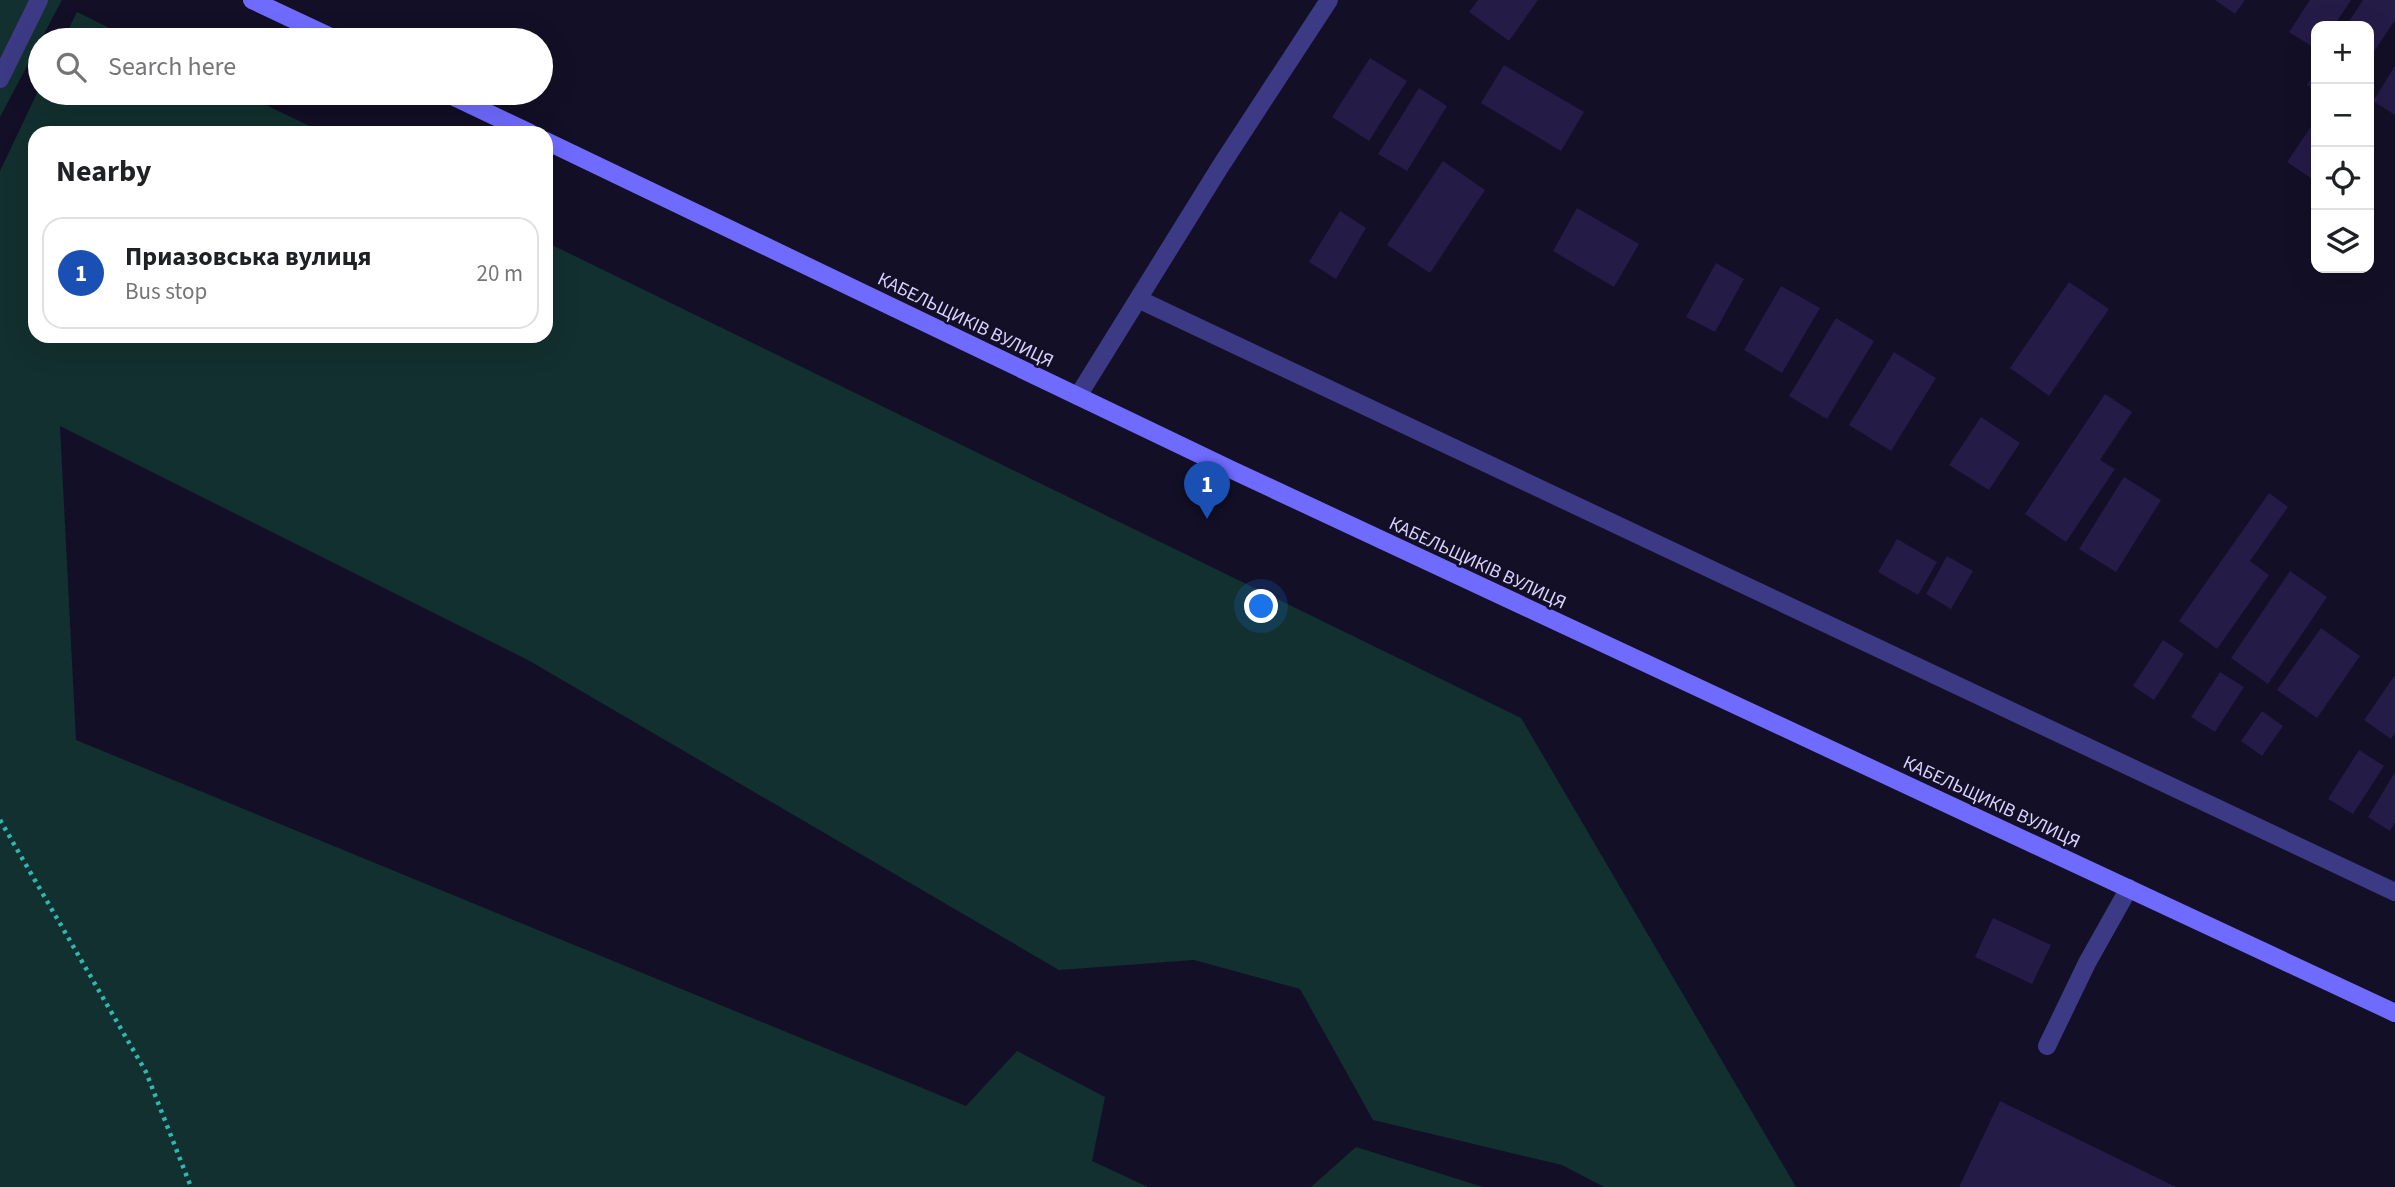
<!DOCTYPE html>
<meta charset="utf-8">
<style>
:root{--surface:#fff;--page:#f6f6f6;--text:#202124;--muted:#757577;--line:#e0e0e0;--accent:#db2777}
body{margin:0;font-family:"Source Sans 3",sans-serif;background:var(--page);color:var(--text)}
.controls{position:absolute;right:21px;top:21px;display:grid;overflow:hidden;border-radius:14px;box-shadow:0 7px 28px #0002}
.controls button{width:63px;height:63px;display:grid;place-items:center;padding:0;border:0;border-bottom:2px solid var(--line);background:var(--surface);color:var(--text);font:35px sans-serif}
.you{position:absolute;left:1262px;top:607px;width:24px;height:24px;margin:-18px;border:5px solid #fff;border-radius:50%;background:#1a73e8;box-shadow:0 0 0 10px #1a73e833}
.badge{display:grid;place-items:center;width:46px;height:46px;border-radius:50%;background:var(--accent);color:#fff;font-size:23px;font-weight:700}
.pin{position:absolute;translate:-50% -58px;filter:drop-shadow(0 2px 4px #0008)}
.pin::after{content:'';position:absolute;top:37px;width:24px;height:21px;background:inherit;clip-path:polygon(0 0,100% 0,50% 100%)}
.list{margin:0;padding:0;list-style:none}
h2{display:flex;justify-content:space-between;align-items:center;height:91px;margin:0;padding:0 28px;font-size:30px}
h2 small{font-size:23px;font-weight:400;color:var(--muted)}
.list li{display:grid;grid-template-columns:46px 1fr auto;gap:21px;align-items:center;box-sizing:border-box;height:112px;margin:0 14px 14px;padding:0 14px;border:2px solid var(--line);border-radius:21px}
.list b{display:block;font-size:26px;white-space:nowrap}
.list p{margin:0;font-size:23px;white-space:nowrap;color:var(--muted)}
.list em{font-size:23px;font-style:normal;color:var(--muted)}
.icon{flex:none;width:38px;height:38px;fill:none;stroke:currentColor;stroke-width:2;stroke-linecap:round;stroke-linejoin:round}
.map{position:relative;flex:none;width:2395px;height:1187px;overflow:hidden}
.search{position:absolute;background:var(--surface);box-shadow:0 7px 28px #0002;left:28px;top:28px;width:525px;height:77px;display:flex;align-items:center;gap:18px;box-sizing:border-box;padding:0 24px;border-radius:38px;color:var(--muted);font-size:26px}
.panel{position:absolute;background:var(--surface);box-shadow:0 7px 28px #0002;left:28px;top:126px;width:525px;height:217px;border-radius:21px}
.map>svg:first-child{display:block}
.green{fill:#12302f}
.building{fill:#241b47}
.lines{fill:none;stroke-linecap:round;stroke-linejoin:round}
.path{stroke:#2fb8b0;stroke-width:4.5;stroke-dasharray:3.5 5;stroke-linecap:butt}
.lane{stroke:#3d3a85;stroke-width:18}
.street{stroke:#3d3a85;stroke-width:18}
.secondary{stroke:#6f6bff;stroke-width:18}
.labels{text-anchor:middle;stroke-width:5;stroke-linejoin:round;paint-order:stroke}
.street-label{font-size:19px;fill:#d9d4ff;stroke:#130f26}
</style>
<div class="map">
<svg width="2395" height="1187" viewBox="0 0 2395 1187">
<rect width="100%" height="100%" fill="#130f26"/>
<path class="green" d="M0,0H62L0,117Z
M77,12L134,40H63Z
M40,87V93H241L324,133H35V336H546V242L1521,718L1796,1187H1604L1562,1165L1373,1120L1300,989L1194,960L1059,970L528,660L60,426L76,740L966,1106L1017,1051L1105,1097L1092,1161L1148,1187H0V171Z
M1356,1147L1483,1187H1311Z"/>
<path class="building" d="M1478,0H1538L1509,41L1469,12Z
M2215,0H2245L2235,14Z
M2310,0H2351L2334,26H2316V49L2289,32Z
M2363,0H2395V20L2369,59V26H2346Z
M1370,58L1407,81L1369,141L1332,117Z
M1504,65L1584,112L1561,151L1481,103Z
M2395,66V115L2373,101Z
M2316,71V92L2307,85Z
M1419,88L1447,106L1407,171L1378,154Z
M2316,119V180L2315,181L2287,162Z
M1443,161L1485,190L1430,273L1387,245Z
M1577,208L1639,244L1614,287L1553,251Z
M1340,211L1366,228L1336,279L1309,262Z
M1716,263L1744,279L1715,332L1686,317Z
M2069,282L2109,309L2049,396L2010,368Z
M1781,286L1820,308L1782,373L1744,350Z
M1836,318L1874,341L1827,419L1789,396Z
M1894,352L1936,378L1891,451L1849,425Z
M2105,394L2132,412L2100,460L2115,469L2066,542L2025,514Z
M1981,417L2020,443L1989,490L1949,465Z
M2124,477L2161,500L2116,572L2079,549Z
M2269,493L2288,507L2250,561L2269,575L2217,649L2179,621Z
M1897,539L1937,562L1918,595L1878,572Z
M1947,556L1973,571L1951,609L1926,594Z
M2290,571L2327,597L2268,684L2231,658Z
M2321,628L2360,656L2317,718L2277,690Z
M2163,640L2184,654L2154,700L2133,686Z
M2220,672L2244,687L2215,732L2191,717Z
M2395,675V733L2391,739L2364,720Z
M2262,711L2283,726L2262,756L2241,741Z
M2359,750L2384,766L2353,814L2328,799Z
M2395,772V822L2390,831L2368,817Z
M1993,918L2051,945L2032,984L1975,957Z
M2000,1101L2176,1187H1959Z"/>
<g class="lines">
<path class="path" d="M0,820L146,1072L191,1187"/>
<path class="lane" d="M2047,1046L2087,963L2129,888"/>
<path class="street" d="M0,79L39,0
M1138,299L2395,892
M1078,396L1220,167L1329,0"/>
<path class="secondary" d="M252,0L337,40
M446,93L530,133
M546,141L1232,470L2395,1013"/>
</g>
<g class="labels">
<g class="street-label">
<text transform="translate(966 319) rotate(26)" y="7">КАБЕЛЬЩИКІВ ВУЛИЦЯ</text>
<text transform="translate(1478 562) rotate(25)" y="7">КАБЕЛЬЩИКІВ ВУЛИЦЯ</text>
<text transform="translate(1992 801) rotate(25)" y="7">КАБЕЛЬЩИКІВ ВУЛИЦЯ</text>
</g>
</g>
</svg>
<div class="controls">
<button>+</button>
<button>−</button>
<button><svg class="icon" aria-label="locate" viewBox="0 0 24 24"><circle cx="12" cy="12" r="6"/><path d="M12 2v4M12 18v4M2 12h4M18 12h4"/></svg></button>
<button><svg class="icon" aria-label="layers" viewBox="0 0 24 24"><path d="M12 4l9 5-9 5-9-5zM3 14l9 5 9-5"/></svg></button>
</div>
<div class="you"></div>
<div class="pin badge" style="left:1207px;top:519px;background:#1a4fb4">1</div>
<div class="search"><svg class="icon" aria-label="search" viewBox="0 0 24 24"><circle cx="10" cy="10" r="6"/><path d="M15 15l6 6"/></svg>Search here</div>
<section class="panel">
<h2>Nearby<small></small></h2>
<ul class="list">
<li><span class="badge" style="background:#1a4fb4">1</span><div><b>Приазовська вулиця</b><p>Bus stop</p></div><em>20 m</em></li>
</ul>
</section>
</div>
